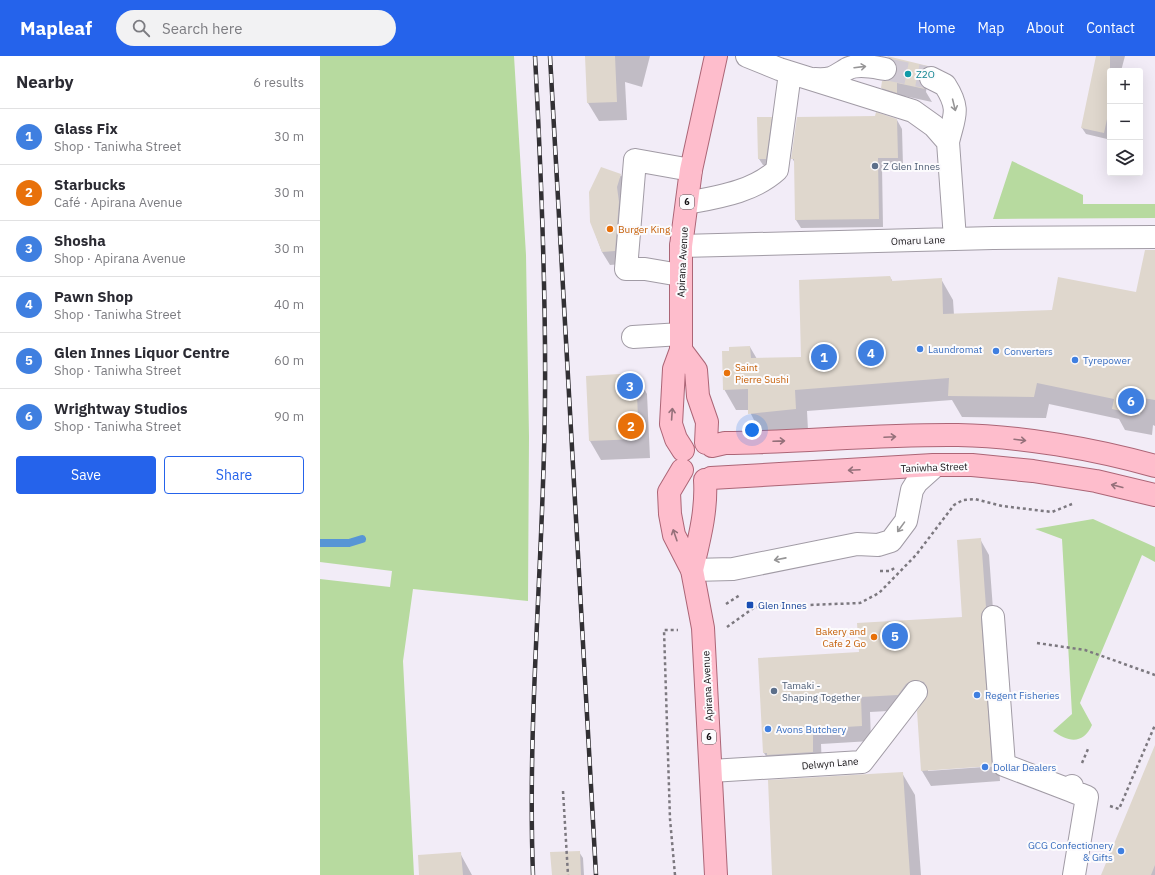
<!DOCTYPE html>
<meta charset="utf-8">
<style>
:root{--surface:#fff;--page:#f2f2f3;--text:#2b2b33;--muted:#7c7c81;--line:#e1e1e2;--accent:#2563eb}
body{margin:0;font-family:"IBM Plex Sans",sans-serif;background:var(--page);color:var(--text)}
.controls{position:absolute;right:12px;top:12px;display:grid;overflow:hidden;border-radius:4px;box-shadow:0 4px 16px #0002}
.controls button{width:36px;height:36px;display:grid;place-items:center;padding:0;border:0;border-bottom:1px solid var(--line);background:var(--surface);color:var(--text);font:20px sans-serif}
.you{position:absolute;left:432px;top:374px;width:14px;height:14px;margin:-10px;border:3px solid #fff;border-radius:50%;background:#1a73e8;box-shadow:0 0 0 6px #1a73e833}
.badge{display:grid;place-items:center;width:26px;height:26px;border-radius:50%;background:var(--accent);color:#fff;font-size:13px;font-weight:700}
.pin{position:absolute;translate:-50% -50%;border:2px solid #fff;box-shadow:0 1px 4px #0006}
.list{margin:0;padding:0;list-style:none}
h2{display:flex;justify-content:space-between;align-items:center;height:52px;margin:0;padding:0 16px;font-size:17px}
h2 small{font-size:13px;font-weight:400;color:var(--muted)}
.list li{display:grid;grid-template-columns:26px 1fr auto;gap:12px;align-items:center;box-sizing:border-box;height:56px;padding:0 16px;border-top:1px solid var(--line)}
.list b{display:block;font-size:15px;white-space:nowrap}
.list p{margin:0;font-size:13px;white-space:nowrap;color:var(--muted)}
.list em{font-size:13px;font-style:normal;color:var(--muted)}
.actions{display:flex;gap:8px;padding:12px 16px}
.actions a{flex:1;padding:9px 0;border:1px solid var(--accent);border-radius:4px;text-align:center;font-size:14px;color:var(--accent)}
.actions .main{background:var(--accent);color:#fff}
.icon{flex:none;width:22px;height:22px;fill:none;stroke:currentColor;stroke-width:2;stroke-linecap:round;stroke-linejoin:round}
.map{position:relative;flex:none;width:835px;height:819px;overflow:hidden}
header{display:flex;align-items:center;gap:24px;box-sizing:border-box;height:56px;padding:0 20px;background:var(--accent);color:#fff}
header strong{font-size:19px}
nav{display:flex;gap:22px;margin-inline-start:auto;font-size:14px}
.search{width:280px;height:36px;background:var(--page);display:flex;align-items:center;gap:10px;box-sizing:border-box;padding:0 14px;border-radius:22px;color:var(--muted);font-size:15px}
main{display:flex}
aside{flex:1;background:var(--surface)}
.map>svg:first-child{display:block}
.green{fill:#b7da9f}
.shadow{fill:#0003;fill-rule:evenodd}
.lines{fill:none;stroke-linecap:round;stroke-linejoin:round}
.stream{stroke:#5795d5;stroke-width:8}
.building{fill:#dfd7cd}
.minor-tunnel{stroke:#d1cbd5;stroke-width:22;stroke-dasharray:22 11;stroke-linecap:butt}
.minor-casing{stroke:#a19ba5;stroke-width:24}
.major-casing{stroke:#ac6576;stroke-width:24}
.path{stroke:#7c787f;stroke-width:2.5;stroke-dasharray:3 3;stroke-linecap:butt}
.minor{stroke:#fff;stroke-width:22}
.major{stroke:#febdcc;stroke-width:22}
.rail-casing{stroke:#323034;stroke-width:4.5}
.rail{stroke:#fcfbfd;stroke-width:3;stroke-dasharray:9;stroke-linecap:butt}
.oneway{stroke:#969596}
.oneway2{stroke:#95707a}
.culture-dot{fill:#0f9aa8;stroke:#fcfbfd;stroke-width:1.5}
.service-dot{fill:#5c6f8a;stroke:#fcfbfd;stroke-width:1.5}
.food-dot{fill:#e8710a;stroke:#fcfbfd;stroke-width:1.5}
.shop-dot{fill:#3f7fe0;stroke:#fcfbfd;stroke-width:1.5}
.transit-dot{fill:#1a4fb4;stroke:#fcfbfd;stroke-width:1.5}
.labels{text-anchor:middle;stroke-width:4;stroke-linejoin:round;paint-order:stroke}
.shield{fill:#fcfbfd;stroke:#5a595b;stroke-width:1}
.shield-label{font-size:9px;font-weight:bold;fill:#151316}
.culture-label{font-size:10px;fill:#0d838f;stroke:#fcfbfd;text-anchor:start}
.service-label{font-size:10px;fill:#4e5e75;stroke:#fcfbfd;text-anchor:start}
.food-label{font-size:10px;fill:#c56008;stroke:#fcfbfd;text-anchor:start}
.street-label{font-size:10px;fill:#151316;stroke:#fcfbfd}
.shop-label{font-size:10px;fill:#366cbe;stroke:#fcfbfd;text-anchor:start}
.transit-label{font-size:10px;fill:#164399;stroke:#fcfbfd;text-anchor:start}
</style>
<header>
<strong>Mapleaf</strong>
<div class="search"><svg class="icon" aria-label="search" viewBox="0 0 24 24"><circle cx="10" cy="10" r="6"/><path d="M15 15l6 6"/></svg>Search here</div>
<nav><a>Home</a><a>Map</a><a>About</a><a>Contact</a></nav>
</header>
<main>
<aside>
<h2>Nearby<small>6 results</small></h2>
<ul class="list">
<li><span class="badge" style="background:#3f7fe0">1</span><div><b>Glass Fix</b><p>Shop · Taniwha Street</p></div><em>30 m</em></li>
<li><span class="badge" style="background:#e8710a">2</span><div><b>Starbucks</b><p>Café · Apirana Avenue</p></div><em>30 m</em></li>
<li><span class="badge" style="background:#3f7fe0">3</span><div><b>Shosha</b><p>Shop · Apirana Avenue</p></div><em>30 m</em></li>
<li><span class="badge" style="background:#3f7fe0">4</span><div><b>Pawn Shop</b><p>Shop · Taniwha Street</p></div><em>40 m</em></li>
<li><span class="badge" style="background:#3f7fe0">5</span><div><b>Glen Innes Liquor Centre</b><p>Shop · Taniwha Street</p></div><em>60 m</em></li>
<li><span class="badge" style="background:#3f7fe0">6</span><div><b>Wrightway Studios</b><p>Shop · Taniwha Street</p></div><em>90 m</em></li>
</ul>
<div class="actions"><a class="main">Save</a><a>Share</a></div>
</aside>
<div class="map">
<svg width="835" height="819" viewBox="0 0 835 819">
<rect width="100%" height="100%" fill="#f2ecf7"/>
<path class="green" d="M0,0H194L206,199L209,381L208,545L93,533L83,605L94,819H0V523L70,531L72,515L0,506Z
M692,105L763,139V148H835V162L673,163Z
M773,463L835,491V506L822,499L760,647L772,669C763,689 748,686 733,675L752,658L742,483L715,473Z"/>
<path class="shadow" d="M266,0H330L322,31L305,26L307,64L279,65L268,47Z
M777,0H805L801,15H790V71L787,83L766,78L762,72Z
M569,2L607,11L615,24L607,29L606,36L612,46L584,40V49L570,45L562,32L575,22L578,15Z
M451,62L455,68L449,109H443L439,103Z
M577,64L582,73L583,110H562L563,171L481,172L476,164L475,107L472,102Z
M301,119L308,132L302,208L290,209L282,196L271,166Z
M835,211V370L833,369L832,379L805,374L799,363L729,348L726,362L642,361L632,344L487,355L488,374L441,378L429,354H416L404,333L410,296L430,291L437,303L482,302L570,221L573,226L621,223L633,244L634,259L733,255L817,238Z
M316,318L327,338L330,402L281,404L270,385L267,321Z
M660,483L669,499L674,567L669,578L680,725L611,730L602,715L609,639L600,640L587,654L550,656L551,685L501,688L502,712H453L444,697L540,596L643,562ZM676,708L677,710L608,715V713Z
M835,691V819H782Z
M582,717L595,739L601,819H453Z
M259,796L263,802L264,819H233Z
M140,797L152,819H100Z"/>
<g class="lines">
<path class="stream" d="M0,487H29L42,483"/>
</g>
<path class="building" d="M265,0H295L297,46L267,47Z
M567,0L608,10L600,16L599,22L600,29L605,33L577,27V37L561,32L562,25H570L574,21L577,16V8Z
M776,0H790V49L784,77L761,72Z
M556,56L577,63L578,102H558L559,163L475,164L474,103H471L477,61L555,60Z
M437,61H452L446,103H438Z
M281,111L301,118L297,131L299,146L295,195L282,196L270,166L269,136Z
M825,194H835V344L823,342L820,359L792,353L794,343L717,327L714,341L628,340L629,322L475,334L476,353L428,358V333L403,334L402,295H409V291L430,290L431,302L481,301L479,224L570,220L572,225L622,222L623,258L732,254L738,221L816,236Z
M316,317L319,383L269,385L266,320Z
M661,482L666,551L662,556L661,562L672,710L601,715L597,655L608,637L607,631L604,626L597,624L591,625L586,628L578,639L541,641L542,670L493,673V696L447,699V697H443L438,602L539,596L537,567L642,561L637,484Z
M835,689V809L831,819H781Z
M583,716L590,819H452L448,724Z
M260,795L261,819H232L230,796Z
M141,796L143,819H99L98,799Z"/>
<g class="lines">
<path class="minor-tunnel" d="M565,13L611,22"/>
<g class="minor-casing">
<path id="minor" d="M427,0L459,13L593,55L614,70L628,86L635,183
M611,22L625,29C641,54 634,60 628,86
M495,23C512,24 514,21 527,13C538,7 553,11 565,13
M367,147C398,141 433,136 457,114L470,17
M361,190L673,182L835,181
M360,219L325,213H306L315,104L371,114
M313,281L361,278
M372,514L413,513L537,488L558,489L571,485L586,465L592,434L597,426L616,409
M673,561L684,709L752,735
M391,715L542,706L596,636
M752,730V735L767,741L754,819"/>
</g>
<g class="major-casing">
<path id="major" d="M361,294L376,314L378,340L387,366L386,387
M392,390L405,387C483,386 561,378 638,379C700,380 775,393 835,410
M363,394L356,383L351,368L354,313L361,294V190L371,114L396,0
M362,414L349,436L350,458L354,479L372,514L383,572L396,819
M391,422L613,409H652L713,415L776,425L835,439
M372,514C379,484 387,455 385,424"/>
</g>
<path class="path" d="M560,515H570L576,511
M406,548L420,539
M407,571L435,551L540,547L559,537L596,499L634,449L643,444L655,443L682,450L732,456L752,448
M717,587L765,594L835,619
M762,707L768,693
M243,735L248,819
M790,750L799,753L835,669
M355,819L350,763L344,574H358"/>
<use href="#minor" class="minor"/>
<use href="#major" class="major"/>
<g class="rail-casing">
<path id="rail" d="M230,0L276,819
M213,819C207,660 224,501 225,342C226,227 221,114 215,0"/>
</g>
<use href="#rail" class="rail"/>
</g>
<defs><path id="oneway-shaft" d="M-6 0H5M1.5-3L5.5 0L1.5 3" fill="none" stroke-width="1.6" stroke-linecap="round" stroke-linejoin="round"/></defs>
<g class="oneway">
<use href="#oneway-shaft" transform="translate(540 11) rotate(-7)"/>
<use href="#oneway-shaft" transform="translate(634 49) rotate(76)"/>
<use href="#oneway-shaft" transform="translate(581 471) rotate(126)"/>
<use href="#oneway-shaft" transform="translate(460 503) rotate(169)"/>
</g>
<g class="oneway2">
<use href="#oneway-shaft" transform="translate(352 358) rotate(-86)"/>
<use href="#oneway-shaft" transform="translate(570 381) rotate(-3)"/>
<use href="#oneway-shaft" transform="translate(700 384) rotate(7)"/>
<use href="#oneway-shaft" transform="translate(459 385) rotate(-2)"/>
<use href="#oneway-shaft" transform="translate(534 414) rotate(177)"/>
<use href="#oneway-shaft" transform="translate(797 430) rotate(-166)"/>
<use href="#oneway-shaft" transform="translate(355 479) rotate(-109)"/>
</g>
<circle class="culture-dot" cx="588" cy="18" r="4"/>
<g class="service-dot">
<circle cx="555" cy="110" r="4"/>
<circle cx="454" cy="635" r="4"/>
</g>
<g class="food-dot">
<circle cx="290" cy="173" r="4"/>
<circle cx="407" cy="317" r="4"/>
<circle cx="554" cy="581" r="4"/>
</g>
<g class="shop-dot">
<circle cx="600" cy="293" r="4"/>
<circle cx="676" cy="295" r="4"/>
<circle cx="755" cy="304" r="4"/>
<circle cx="657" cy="639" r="4"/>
<circle cx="448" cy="673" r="4"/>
<circle cx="665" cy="711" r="4"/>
<circle cx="801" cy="795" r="4"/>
</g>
<rect class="transit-dot" x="426" y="545" width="8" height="8" rx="2"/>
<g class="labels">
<g class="shield">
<rect x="360" y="139" width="14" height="14" rx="3"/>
<rect x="382" y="674" width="14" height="14" rx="3"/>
</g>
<g class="shield-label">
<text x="367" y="149">6</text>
<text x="389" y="684">6</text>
</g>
<g class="culture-label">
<text x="596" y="22">Z2O</text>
</g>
<g class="service-label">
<text x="563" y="114">Z Glen Innes</text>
<text x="462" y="633">Tamaki -<tspan x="462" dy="12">Shaping Together</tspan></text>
</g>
<g class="food-label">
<text x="298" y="177">Burger King</text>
<text x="415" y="315">Saint<tspan x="415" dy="12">Pierre Sushi</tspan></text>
<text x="546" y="579" text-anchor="end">Bakery and<tspan x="546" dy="12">Cafe 2 Go</tspan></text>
</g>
<g class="street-label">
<text transform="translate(598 184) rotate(-2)" y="4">Omaru Lane</text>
<text transform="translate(362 206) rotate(-87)" y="4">Apirana Avenue</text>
<text transform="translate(614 411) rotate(-2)" y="4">Taniwha Street</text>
<text transform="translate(387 630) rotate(-93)" y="4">Apirana Avenue</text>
<text transform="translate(510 707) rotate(-5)" y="4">Delwyn Lane</text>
</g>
<g class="shop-label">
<text x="608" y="297">Laundromat</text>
<text x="684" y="299">Converters</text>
<text x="763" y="308">Tyrepower</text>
<text x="665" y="643">Regent Fisheries</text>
<text x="456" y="677">Avons Butchery</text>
<text x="673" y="715">Dollar Dealers</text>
<text x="793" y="793" text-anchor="end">GCG Confectionery<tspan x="793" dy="12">&amp; Gifts</tspan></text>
</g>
<g class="transit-label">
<text x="438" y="553">Glen Innes</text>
</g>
</g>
</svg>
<div class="controls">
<button>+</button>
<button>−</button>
<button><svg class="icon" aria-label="layers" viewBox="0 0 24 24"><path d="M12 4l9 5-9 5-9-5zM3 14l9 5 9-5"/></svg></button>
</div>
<div class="you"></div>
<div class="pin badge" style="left:504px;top:301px;background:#3f7fe0">1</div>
<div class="pin badge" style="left:311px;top:370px;background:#e8710a">2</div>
<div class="pin badge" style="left:310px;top:330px;background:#3f7fe0">3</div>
<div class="pin badge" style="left:551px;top:297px;background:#3f7fe0">4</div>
<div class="pin badge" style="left:575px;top:580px;background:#3f7fe0">5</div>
<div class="pin badge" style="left:811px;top:345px;background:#3f7fe0">6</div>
</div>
</main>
